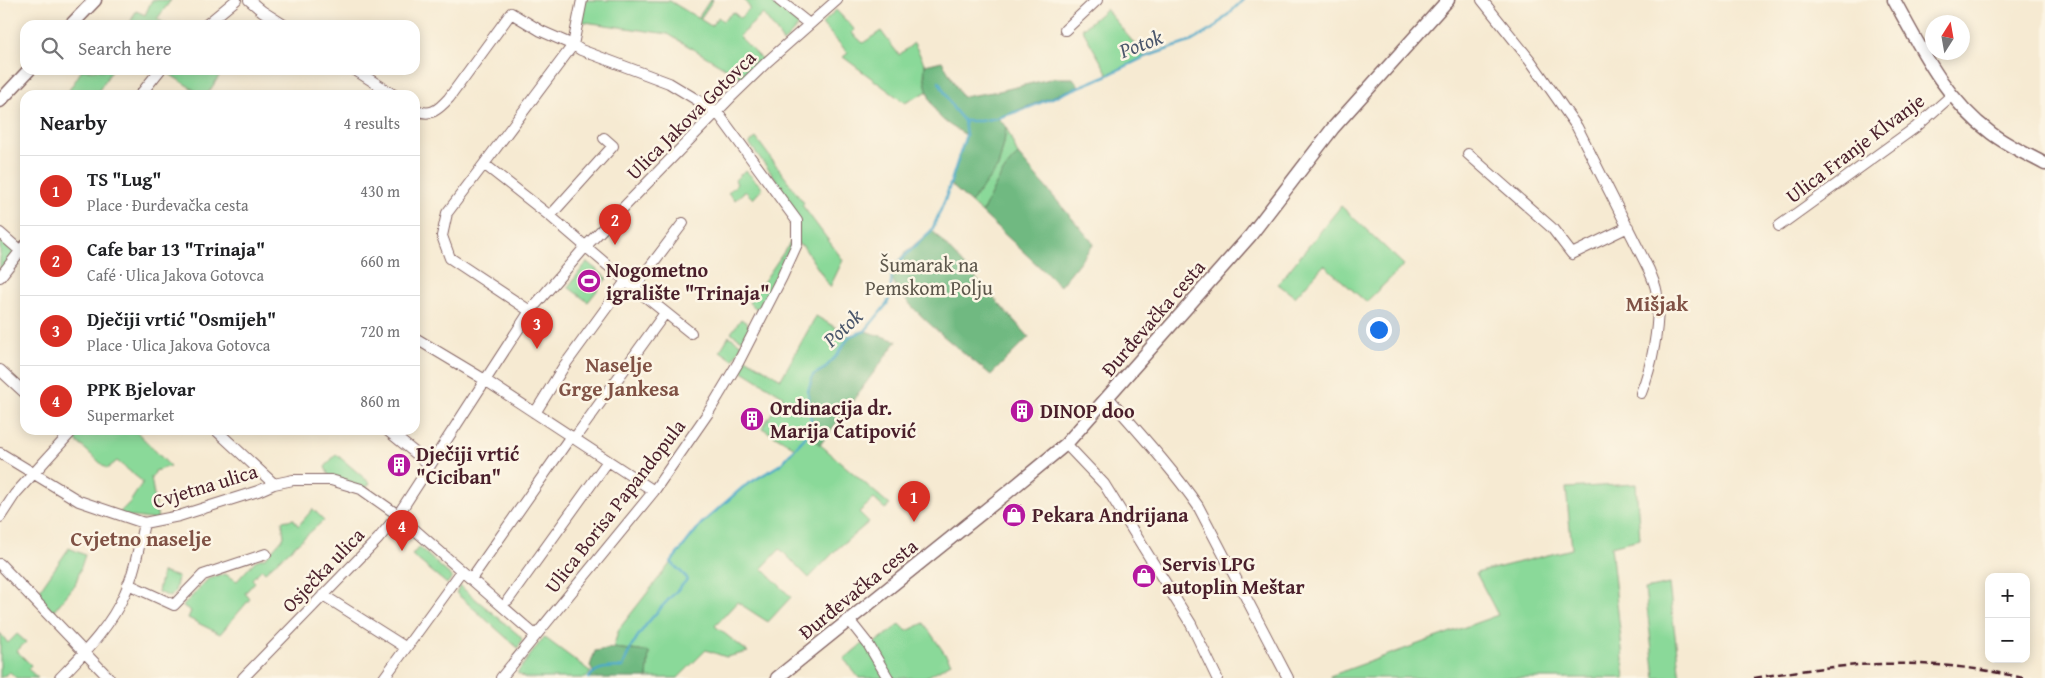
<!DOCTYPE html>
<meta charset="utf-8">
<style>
:root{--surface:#fff;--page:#f2f2f2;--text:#202124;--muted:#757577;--line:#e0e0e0;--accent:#d93025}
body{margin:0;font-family:"Gentium Book Plus",serif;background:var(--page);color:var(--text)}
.controls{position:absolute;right:15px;bottom:15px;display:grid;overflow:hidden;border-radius:10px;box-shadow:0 2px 12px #0003}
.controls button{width:45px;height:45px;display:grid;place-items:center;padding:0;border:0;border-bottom:1px solid var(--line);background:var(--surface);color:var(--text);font:25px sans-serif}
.compass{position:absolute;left:1925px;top:15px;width:45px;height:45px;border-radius:50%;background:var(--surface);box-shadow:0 2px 12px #0003;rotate:11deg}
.you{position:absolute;left:1378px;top:329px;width:18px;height:18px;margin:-12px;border:4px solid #fff;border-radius:50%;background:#1a73e8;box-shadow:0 0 0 8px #1a73e833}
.badge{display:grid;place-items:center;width:32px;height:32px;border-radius:50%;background:var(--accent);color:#fff;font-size:16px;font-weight:700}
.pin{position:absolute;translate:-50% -41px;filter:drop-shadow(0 1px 2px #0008)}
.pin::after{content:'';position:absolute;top:26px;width:18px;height:15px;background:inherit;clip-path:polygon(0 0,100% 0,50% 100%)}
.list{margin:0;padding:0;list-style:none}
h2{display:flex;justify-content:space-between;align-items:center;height:65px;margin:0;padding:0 20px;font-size:21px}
h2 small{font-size:16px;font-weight:400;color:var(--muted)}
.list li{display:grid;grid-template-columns:32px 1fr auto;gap:15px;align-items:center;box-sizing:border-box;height:70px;padding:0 20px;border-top:1px solid var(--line)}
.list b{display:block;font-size:19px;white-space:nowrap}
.list p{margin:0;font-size:16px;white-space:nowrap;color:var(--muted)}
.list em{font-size:16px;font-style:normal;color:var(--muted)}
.icon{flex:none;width:28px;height:28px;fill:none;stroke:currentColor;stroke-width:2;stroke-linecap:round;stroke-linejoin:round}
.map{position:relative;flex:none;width:2045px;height:678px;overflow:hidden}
.search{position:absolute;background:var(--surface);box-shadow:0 2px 12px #0003;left:20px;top:20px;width:400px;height:55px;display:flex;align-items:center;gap:12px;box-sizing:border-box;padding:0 18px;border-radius:15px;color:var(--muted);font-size:19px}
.panel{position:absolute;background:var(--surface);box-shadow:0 2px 12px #0003;left:20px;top:90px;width:400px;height:345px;border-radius:15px}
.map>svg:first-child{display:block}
.green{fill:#8ad999;stroke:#6a7c62}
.forest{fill:#6fb981;stroke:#5c6c56}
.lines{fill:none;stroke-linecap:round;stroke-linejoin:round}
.stream{stroke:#4ba9ca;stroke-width:2.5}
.minor-casing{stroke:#866665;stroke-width:12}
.major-casing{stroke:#866665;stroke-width:15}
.minor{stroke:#fff;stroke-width:10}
.major{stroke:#fff;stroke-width:12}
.rail{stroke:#4a1f2b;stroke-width:2.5;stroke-dasharray:8 4;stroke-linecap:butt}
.labels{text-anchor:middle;stroke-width:5;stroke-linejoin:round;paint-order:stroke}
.street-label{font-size:20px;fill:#4a1f2b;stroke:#fcf5e5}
.park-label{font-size:20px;fill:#5d574c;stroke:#fcf5e5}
.poi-label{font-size:20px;font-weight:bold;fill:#4a1f2b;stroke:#fcf5e5;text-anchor:start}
.water-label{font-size:21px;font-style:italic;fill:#4a566b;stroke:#fcf5e5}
.neighbourhood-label{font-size:21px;font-weight:bold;fill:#805245;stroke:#fcf5e5}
</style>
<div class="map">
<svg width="2045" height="678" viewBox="0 0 2045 678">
<rect width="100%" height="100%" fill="#fcf5e5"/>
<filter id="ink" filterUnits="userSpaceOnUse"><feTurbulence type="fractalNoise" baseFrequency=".02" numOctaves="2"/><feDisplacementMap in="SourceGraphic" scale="10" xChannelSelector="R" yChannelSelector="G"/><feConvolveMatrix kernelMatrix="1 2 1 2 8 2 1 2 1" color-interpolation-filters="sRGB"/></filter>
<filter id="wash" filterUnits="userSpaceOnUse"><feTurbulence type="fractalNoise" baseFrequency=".0096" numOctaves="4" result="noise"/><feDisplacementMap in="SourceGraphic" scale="20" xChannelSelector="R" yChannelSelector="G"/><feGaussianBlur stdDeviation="1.12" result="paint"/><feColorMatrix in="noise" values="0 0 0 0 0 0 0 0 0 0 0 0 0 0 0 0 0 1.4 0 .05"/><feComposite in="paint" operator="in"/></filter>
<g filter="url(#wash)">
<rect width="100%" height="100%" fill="#f6ead2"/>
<path class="green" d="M152,0H171L157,19L168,25H133L130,23L136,11L145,15Z
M582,0L670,1L698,18L710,0H713L700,19L711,26L718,17L723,21L733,12L740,18L750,8L744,0H770L799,25L783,43L779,35L763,14L739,36L762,59L742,78L668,34L578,21Z
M1106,9L1145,57L1108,74L1082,29Z
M836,10L855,30L852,33L863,43L881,31L899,55L914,43L925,65L924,77L928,91L905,103L843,57L848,53L822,24Z
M82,70H112L96,95H66Z
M163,70H223L207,95H202Z
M1006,127L1018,155C1001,170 992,193 982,213L971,203L998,167L1004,143Z
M756,138L804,203L802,205L843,260L830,287L803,246L797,244V221L772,187L778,182L749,143Z
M745,170L763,188L753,199L745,191L735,200L728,193L737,184L735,180Z
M1341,206L1404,265L1366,302L1324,265L1295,297L1278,284Z
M0,233L20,251L0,277Z
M792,240L795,242L760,311L749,303Z
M587,262L607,278L588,302L568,287Z
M816,316L850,336L847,344L824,369L808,403L811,422L808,434L890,505L885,509L874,499L859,512L869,522L837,549L809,578L780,549L762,568L791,597L768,622L737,602L715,626L748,652L726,657L706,650L678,678H647L649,652L613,648L619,629L701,524L743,487L781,464L795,448L762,428L783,396L736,367L742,356L781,379Z
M741,319L751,326L744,341L731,333Z
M729,336L742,345L733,360L720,351Z
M64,430H135L170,466L155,471V473L151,477L158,520L117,515L130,502L143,482L117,461L107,469Z
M336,454L370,483L364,491L331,480L325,467Z
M1636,484L1640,539L1611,546L1625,678H1331L1330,676L1498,615L1476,573L1572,549L1566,488Z
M313,509L324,520L265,572L262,569L252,579L255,582L245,593L250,599L220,634L188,618L191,611L183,606L208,579L225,574L237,581L255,561L266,557L284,537L282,521L294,519L298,526Z
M419,547L452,577L447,584L412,555Z
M69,548L85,555L75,585L53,612L37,594Z
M162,572L178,577L175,591L170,597L158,592Z
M1669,584L1680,678H1655L1645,589Z
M460,586L520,636L522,640L518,648L456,593Z
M924,623L951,663L925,678H859L844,659L863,643L869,647L900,624L907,631Z
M0,633L8,643L17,634L26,642L17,651L31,665L28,669L38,678H16L10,672L0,678Z
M544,637L591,672L586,678H525L517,673Z"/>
<path class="forest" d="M942,61L962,97L999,91L1054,78H1073L1079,86L998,118L1006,127L1004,143L998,167L971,203L950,184L966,135C958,130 946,124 940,117C929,103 923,82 925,65Z
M1018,155L1094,244L1060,286L982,213C992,193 1001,169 1018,155Z
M932,230L1029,337L991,375C973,360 885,294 892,271C897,257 921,240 932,230Z
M865,331L897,341L820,445L808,434L811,422L808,391L813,375L824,369L836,356L850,336Z
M613,648L649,652L647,678H589L593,672L590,666L595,651Z"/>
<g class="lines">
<path class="stream" d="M939,82L953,108L964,121
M589,678C596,666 609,668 623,667C633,633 662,607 686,581L687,578L671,562L701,524L743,487L781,464L808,434L811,422L808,391L813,375L824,369L836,356L850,336L865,331L887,304L890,297L892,272L897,263L932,230L945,200L966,135L964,121H980L997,118L1025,109L1108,75L1145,57L1192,41L1214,28L1243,0"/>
</g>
</g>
<g filter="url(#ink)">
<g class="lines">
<g class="minor-casing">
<path id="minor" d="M249,0L262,11L284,25
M779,0L809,24
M1482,0L1530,60L1577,127L1649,270C1652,278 1657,287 1657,296C1660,325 1652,366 1641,393
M206,25L236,0
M1065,30L1097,0
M355,70L394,95
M140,95L160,70
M415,109C430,118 439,109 449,98L511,13L541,31L573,45L582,0
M1468,154L1552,228L1572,254L1628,227
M484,164L573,45L581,50L669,83L717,112L797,221V244L782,277L738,363L708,413L654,491L501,678
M550,216L613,146L604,138
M1779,226L1916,127L1951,96
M0,233L25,255
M0,277L25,245
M626,281L691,333
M634,288L683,223
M530,311L450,258L442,236L447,213L484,164L550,216L626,281L564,366L535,413
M415,338L485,380L654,491
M0,370L25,393
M1108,397C1139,433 1171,467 1198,506L1288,678
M216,430L274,484
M387,430L430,465
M574,439L665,313
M1066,444L1104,484L1191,624L1217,678
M0,453L79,501L144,523L179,516L258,491L274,484L293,480H331L361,489L398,515L535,635
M0,517L15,494L73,430
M0,564L109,678
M471,579L571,436
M128,584L174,605L203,575L266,554
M323,595L405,647
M508,600L608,461
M849,620L868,644L888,678
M60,678C85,652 111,626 125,593C135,571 139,546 144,523
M243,678L378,539L398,515L530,311L586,246L731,97L768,61L837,0
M384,678L462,571"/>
</g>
<g class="major-casing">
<path id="major" d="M1894,0C1921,49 1945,99 1991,133C2008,146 2027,154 2045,164
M71,25L95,0
M0,101L29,70
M777,678L1008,492L1066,444L1250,236L1333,128L1448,0"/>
</g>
<use href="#minor" class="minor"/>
<use href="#major" class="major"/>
<path class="rail" d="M1754,678C1848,662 1929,656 2023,678"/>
</g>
</g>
<defs>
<g id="stadium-disc" transform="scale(1.25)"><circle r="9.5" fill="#b5179e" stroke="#fcf5e5"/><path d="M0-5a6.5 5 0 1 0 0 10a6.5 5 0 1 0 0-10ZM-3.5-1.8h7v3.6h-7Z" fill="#fff"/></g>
<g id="building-disc" transform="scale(1.25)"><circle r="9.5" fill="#b5179e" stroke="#fcf5e5"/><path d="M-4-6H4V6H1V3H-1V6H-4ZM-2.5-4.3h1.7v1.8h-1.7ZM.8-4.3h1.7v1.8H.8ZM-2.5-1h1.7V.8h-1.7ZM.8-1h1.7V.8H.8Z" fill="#fff"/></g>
<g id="shop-disc" transform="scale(1.25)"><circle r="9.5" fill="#b5179e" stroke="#fcf5e5"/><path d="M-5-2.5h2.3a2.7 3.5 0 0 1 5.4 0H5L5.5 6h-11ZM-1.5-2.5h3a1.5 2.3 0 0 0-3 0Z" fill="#fff"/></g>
</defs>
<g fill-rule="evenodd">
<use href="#stadium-disc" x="589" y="281"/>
<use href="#building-disc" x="1022" y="411"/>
<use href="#building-disc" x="752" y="419"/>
<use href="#building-disc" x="399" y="465"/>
<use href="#shop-disc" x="1014" y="515"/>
<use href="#shop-disc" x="1144" y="576"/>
</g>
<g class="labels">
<g class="street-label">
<text transform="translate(691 115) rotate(-45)" y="7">Ulica Jakova Gotovca</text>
<text transform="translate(1855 148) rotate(-37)" y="7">Ulica Franje Klvanje</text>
<text transform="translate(1153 318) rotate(-49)" y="7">Đurđevačka cesta</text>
<text transform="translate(205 486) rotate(-17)" y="7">Cvjetna ulica</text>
<text transform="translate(615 506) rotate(-52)" y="7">Ulica Borisa Papandopula</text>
<text transform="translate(323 570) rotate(-46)" y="7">Osječka ulica</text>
<text transform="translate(858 589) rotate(-39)" y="7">Đurđevačka cesta</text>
</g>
<g class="park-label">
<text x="929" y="272">Šumarak na<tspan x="929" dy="23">Pemskom Polju</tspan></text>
</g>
<g class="poi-label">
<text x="606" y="277">Nogometno<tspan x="606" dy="23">igralište "Trinaja"</tspan></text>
<text x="770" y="415">Ordinacija dr.<tspan x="770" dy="23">Marija Čatipović</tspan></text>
<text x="1040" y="418">DINOP doo</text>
<text x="416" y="461">Dječiji vrtić<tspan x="416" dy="23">"Ciciban"</tspan></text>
<text x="1032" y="522">Pekara Andrijana</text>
<text x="1162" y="571">Servis LPG<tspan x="1162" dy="23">autoplin Meštar</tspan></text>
</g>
<g class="water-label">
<text transform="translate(1141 44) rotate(-21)" y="7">Potok</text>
<text transform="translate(843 328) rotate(-43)" y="7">Potok</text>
</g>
<g class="neighbourhood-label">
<text x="1657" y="311">Mišjak</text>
<text x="619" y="372">Naselje<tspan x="619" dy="24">Grge Jankesa</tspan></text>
<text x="141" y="546">Cvjetno naselje</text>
</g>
</g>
</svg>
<div class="controls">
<button>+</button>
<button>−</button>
</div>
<svg class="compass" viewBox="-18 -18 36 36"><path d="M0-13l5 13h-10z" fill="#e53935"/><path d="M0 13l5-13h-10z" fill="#757577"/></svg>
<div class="you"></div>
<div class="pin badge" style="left:914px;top:522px">1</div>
<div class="pin badge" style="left:615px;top:245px">2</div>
<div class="pin badge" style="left:537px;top:349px">3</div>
<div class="pin badge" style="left:402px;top:551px">4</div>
<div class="search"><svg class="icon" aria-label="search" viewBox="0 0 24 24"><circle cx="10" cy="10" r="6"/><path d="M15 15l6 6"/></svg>Search here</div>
<section class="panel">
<h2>Nearby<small>4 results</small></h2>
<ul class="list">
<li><span class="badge">1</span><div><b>TS &quot;Lug&quot;</b><p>Place · Đurđevačka cesta</p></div><em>430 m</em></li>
<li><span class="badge">2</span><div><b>Cafe bar 13 &quot;Trinaja&quot;</b><p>Café · Ulica Jakova Gotovca</p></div><em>660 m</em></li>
<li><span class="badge">3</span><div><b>Dječiji vrtić &quot;Osmijeh&quot;</b><p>Place · Ulica Jakova Gotovca</p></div><em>720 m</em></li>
<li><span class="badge">4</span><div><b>PPK Bjelovar</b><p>Supermarket</p></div><em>860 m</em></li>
</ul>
</section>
</div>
